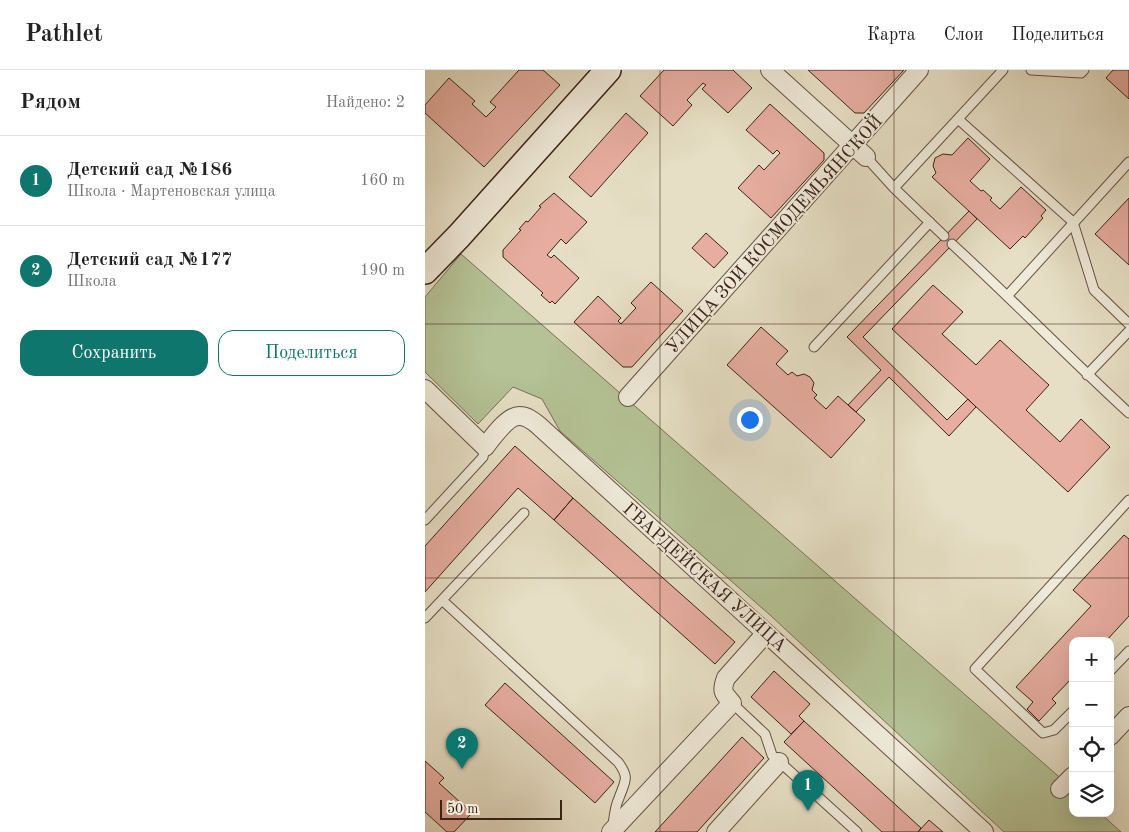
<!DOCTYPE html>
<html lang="ru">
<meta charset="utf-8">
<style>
:root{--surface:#fff;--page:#f2f2f2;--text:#222;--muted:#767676;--line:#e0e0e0;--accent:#0f766e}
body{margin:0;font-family:"Old Standard TT",serif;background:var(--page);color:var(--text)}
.controls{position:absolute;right:15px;bottom:15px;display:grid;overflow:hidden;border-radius:10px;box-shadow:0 5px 20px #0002}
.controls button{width:45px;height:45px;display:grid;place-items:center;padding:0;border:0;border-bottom:1px solid var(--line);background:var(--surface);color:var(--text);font:25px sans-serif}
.scale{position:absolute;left:15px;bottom:12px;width:122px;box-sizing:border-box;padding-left:5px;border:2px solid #3c2318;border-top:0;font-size:14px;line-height:18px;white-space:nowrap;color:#3c2318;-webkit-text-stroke:4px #efead9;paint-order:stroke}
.you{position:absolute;left:324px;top:349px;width:18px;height:18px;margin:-12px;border:4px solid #fff;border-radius:50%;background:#1a73e8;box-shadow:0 0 0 8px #1a73e833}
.badge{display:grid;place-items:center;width:32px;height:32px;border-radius:50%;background:var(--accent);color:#fff;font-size:16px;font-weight:700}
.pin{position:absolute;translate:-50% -41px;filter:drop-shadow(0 1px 2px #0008)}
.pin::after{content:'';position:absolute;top:26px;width:18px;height:15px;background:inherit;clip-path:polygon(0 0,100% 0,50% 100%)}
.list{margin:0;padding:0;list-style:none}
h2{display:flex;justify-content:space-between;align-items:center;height:65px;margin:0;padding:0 20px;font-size:21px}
h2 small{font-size:16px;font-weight:400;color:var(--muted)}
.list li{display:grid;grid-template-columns:32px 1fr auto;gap:15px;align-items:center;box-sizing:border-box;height:90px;padding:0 20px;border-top:1px solid var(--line)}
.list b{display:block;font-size:19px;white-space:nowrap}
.list p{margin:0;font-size:16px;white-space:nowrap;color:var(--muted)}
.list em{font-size:16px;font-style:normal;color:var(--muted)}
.actions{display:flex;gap:10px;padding:15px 20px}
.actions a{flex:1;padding:11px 0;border:1px solid var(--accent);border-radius:15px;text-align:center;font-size:18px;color:var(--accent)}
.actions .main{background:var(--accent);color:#fff}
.icon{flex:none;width:28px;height:28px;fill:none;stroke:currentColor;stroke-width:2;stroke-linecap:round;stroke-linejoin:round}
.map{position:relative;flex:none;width:704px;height:762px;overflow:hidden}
header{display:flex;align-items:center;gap:30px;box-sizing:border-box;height:70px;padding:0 25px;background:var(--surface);border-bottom:1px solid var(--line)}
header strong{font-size:24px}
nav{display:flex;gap:28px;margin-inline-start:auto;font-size:18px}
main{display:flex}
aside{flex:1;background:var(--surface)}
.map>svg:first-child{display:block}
.green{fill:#b4c295;stroke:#787256}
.building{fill:#e6ada0;stroke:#3c2318}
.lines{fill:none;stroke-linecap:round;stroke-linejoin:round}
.service-casing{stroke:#665243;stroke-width:11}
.minor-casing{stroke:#665243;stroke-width:20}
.secondary-casing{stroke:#3c2318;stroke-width:28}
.service{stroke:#efead9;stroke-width:9}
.minor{stroke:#efead9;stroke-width:18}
.secondary{stroke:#efead9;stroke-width:25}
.grid{fill:none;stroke:#3c2318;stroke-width:1;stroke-opacity:0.55}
.labels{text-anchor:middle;stroke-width:4;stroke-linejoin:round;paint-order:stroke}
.street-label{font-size:18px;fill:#3c2318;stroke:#efead9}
</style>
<header>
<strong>Pathlet</strong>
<nav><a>Карта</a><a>Слои</a><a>Поделиться</a></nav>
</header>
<main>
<aside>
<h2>Рядом<small>Найдено: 2</small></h2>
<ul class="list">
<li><span class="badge">1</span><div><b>Детский сад №186</b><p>Школа · Мартеновская улица</p></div><em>160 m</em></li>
<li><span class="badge">2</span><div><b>Детский сад №177</b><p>Школа</p></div><em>190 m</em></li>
</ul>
<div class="actions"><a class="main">Сохранить</a><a>Поделиться</a></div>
</aside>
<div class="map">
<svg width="704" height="762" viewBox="0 0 704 762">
<rect width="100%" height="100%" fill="#e6dfc5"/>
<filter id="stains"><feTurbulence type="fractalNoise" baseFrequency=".004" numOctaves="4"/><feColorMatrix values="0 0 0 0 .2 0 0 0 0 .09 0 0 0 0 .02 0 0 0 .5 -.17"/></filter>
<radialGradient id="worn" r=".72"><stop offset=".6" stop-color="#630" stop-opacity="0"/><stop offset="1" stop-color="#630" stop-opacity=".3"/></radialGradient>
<path class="green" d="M36,184L648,719V743H675L696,762H579L345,545L135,361L117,329L88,317L53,354L0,302V227Z"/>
<path class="building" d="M94,0H118L135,15L59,97L0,43V35L24,8L50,31L47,34L61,47L71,37L65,32Z
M239,0H308L327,18L303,43L277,19L281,15L278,13L262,30L267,35L248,56L215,26Z
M383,0H479L439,43H430Z
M688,0H704V29L681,8Z
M345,34L399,83V90L346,148L313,118L334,95L339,100L355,83L352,80L348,84L321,60Z
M201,43L223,63L166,127L144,107Z
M543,68L565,89L545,111L556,121L558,120L567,128L565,130L575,139L596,117L621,140L616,146L618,148L600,168L598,166L585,179L507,107L511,103L508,96L510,88L518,84L527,85Z
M129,123L162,152L141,174L136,169L122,185L126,188L129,185L154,208L130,234L127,231L125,233L116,225L118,223L78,187V180L96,160L94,159L101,151L103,152L116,137L114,136Z
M704,128V195L670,164Z
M544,141L552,149L438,267L522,350L543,329L551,337L524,366L464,307L431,342L423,335L456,300L422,267Z
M281,163L303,183L289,198L267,178Z
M226,212L258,241L207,297H198L149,252L173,226L196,248L193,251L196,254L211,238L206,233Z
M508,215L538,242L517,264L551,295L575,270L624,315L601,340L635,372L656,349L685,377L643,422L467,259Z
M336,257L363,281L351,294L363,305L367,302L372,306L379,304L385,307L389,313L387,320L392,325L389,328L401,339L413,326L440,350L406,388L302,295Z
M90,376L148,428L129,450L93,418L0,522V476Z
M148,428L310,572L290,594L129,450Z
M699,465L704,469V546L681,571H648V607L627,629L631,633L614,651L602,639L608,632L591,617L666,536L648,520Z
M349,601L385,634L374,646L379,651L366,664L326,627Z
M80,613L189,712L170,733L60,635Z
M379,651L496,758L493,762H457L359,672Z
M317,667L339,688L272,762H230Z
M0,691L19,708L14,713L47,743L29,762H22L0,742Z
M504,750L518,762H493Z"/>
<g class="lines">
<g class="service-casing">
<path id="service" d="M606,0L656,3L659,0
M533,49L648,152L669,220L704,254
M441,87L469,118L519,166
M469,118L578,0
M527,174C587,229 644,288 704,343
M583,225L704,92
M389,277L505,152
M662,305L704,261
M0,450L58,387L60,377
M17,530L193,692C205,708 200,711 194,728C190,736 189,746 188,755
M0,548L99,443
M685,601L704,581
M307,633L340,664L347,685L432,762
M648,641L629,660L618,663L550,599L704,430"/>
</g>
<g class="minor-casing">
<path id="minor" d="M345,0L441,87
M0,319L60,377C67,368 83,345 95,346C102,346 108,351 113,355L559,762
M203,327L494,0
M685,666L704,646
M635,719L648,706
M186,762L307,633C298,623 296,621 301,608L341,563
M291,762L354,692"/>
</g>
<g class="secondary-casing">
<path id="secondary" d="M0,201L34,166L183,0"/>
</g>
<use href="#service" class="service"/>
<use href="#minor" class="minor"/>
<use href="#secondary" class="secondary"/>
</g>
<path class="grid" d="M235,0V762M469,0V762M0,254H704M0,508H704"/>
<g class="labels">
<g class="street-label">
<text transform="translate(349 164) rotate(-48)" y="6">УЛИЦА ЗОИ КОСМОДЕМЬЯНСКОЙ</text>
<text transform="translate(280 507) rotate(42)" y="6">ГВАРДЕЙСКАЯ УЛИЦА</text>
</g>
</g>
<rect width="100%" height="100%" filter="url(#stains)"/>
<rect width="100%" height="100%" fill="url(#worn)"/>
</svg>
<div class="controls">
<button>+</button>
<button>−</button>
<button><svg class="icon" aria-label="locate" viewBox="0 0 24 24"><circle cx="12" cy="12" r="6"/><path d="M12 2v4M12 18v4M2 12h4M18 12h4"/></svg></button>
<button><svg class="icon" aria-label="layers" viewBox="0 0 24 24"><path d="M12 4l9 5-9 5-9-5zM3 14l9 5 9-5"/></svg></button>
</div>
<div class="scale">50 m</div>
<div class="you"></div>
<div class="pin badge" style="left:383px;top:741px">1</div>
<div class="pin badge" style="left:37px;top:699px">2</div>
</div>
</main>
